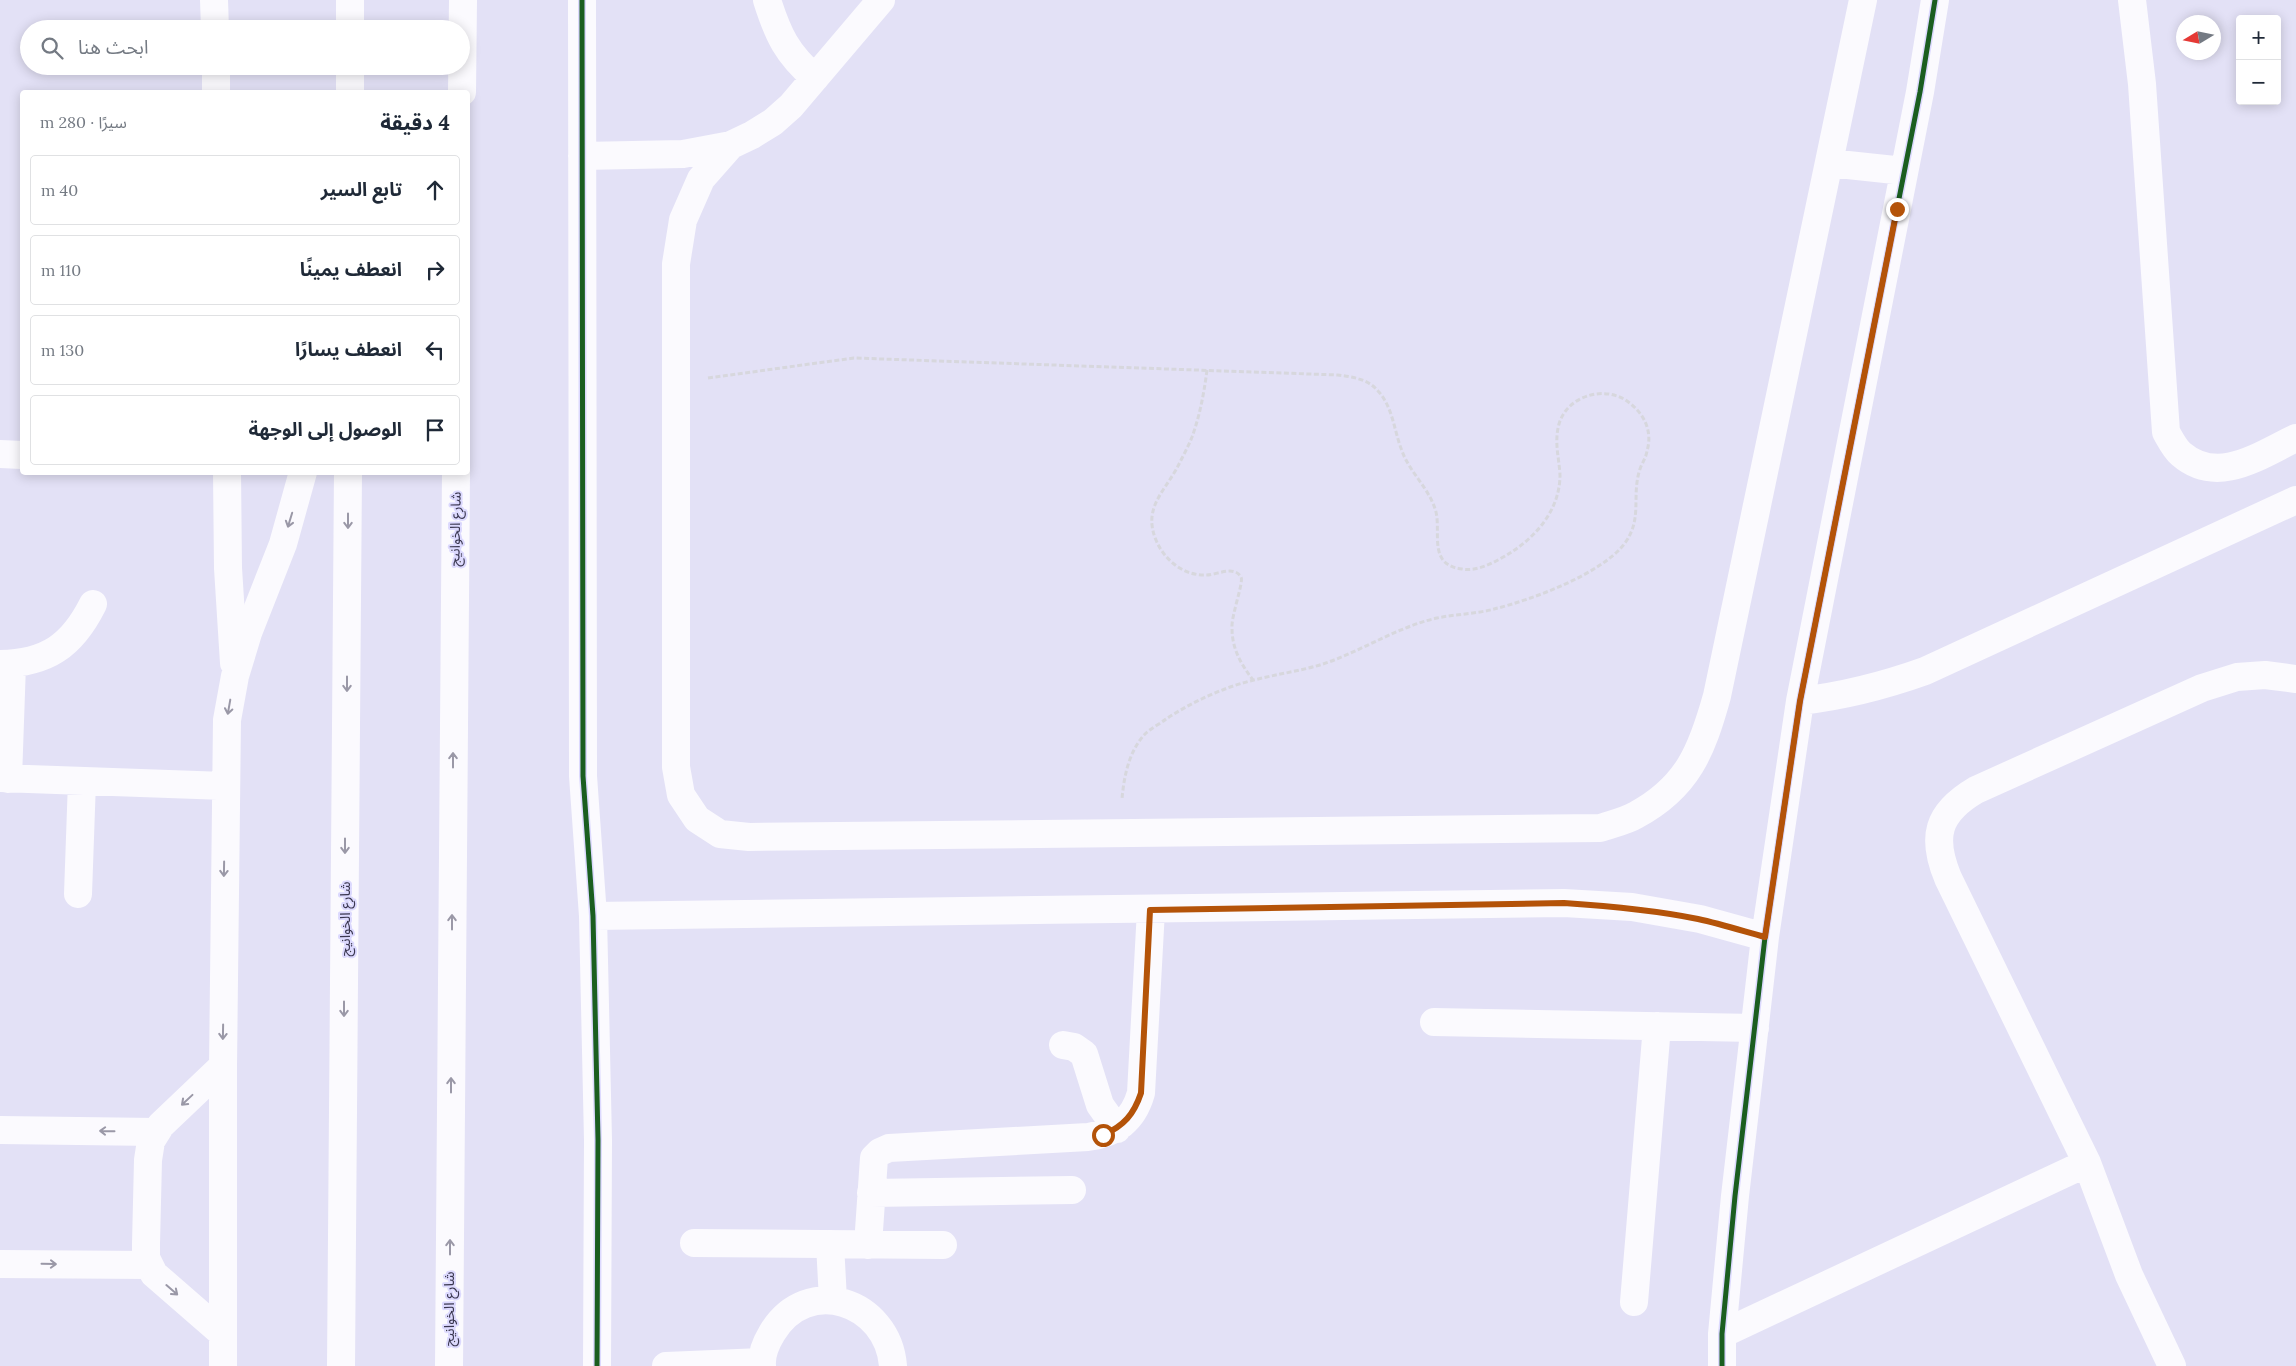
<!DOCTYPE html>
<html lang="ar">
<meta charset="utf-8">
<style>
:root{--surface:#fff;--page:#f2f2f3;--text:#1f2937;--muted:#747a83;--line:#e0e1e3}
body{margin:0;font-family:Lora,"Noto Sans Arabic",serif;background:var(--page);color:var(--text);direction:rtl}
.controls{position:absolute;right:15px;top:15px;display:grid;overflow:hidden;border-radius:5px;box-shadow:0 2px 12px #0003}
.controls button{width:45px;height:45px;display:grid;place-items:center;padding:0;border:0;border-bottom:1px solid var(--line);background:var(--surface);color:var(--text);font:25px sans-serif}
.compass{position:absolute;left:2176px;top:15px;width:45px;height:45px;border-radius:50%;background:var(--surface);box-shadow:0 2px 12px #0003;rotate:260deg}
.stop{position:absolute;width:15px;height:15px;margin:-11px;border:4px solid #b45309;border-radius:50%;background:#fff}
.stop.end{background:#b45309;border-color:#fff;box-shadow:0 1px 5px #0008}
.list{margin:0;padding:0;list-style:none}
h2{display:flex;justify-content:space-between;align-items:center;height:65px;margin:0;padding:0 20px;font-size:21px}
h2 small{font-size:16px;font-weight:400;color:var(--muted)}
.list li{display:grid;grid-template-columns:32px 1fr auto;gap:15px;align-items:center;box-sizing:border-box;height:70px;margin:0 10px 10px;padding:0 10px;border:1px solid var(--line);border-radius:5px}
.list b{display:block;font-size:19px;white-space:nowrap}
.list em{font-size:16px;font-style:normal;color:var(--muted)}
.icon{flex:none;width:28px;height:28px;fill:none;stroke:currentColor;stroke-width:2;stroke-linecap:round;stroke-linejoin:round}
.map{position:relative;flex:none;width:2296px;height:1366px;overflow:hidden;direction:ltr}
.search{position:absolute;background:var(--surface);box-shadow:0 2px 12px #0003;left:20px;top:20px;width:450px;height:55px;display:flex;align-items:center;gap:12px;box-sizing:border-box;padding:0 18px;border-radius:28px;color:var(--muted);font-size:19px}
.panel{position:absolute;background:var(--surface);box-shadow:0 2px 12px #0003;left:20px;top:90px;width:450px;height:385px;border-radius:5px;direction:rtl}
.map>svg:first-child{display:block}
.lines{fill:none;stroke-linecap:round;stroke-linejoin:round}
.path{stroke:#d7d7dd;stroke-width:3;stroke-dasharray:5 2.5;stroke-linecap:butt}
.minor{stroke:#fbfafe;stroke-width:28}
.highway{stroke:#fbfafe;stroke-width:28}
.cycleway-casing{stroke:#dcd9fe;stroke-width:8}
.cycleway{stroke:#1b5e20;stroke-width:5}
.oneway{stroke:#9a98a7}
.route{stroke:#b45309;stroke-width:6}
.labels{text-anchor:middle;stroke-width:4;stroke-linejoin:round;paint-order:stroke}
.street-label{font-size:14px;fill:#3a3750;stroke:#dcd9fe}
</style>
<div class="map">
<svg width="2296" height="1366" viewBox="0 0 2296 1366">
<rect width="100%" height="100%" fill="#e3e1f6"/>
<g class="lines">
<path class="path" d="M1207,370C1204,393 1200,415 1192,437C1188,447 1182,458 1177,468C1163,493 1143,509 1156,540C1164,560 1184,576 1206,575C1217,575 1234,565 1241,577C1244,582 1231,616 1232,628C1232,649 1241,664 1253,680
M708,378L854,358L1338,375C1353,377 1368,379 1378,391C1393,407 1394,431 1402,451C1410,473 1430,489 1436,512C1441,534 1428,565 1462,569C1478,572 1497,561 1510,553C1537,536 1560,509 1560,475C1559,457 1554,442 1559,424C1567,396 1604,385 1627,401C1644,413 1653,431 1647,451C1646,458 1642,463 1640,469C1631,496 1643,518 1625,543C1602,574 1531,600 1494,609C1476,614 1456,614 1437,618C1397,627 1362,651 1323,664C1301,671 1277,674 1254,680C1224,687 1192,702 1166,719C1160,724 1151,728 1145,734C1129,751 1124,776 1122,799"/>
<path class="minor" d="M214,0L215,29
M582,0L583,776L593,916L598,1140L597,1366
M767,0C778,35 787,54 815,78
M2132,0L2142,84L2166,432C2170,439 2175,449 2181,454C2218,486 2260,455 2296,438
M216,66V92
M731,145L701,179L683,220L676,264V767L681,795L697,819L720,834L749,837L1600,828C1612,824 1626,821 1636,815C1688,787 1702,750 1717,696L1863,0
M582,156L683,154L731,145L752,135L773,122L791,106L881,0
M1829,163L1904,171
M0,454L22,455
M227,472L228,568L234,663
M0,664C47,663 72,646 93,604
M1800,701C1844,696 1883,686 1925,671L2296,500
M0,778L225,786
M8,779L12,664
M78,894L82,781
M593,916L1564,903L1632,907L1700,919L1765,937
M1434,1022L1755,1028
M1063,1045L1074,1047L1084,1054L1100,1105L1117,1129
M223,1066L161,1125L151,1141L148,1160L146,1244V1258L154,1274L223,1334
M0,1130L156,1132
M871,1193L1072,1190
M694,1243L943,1245
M830,1244L833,1300
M868,1245L874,1158L880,1152L889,1148L1088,1137C1116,1133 1133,1121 1141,1093L1151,910
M0,1264L149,1265
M1634,1302L1657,1026
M1722,1334L2087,1163
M223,1366V1066L227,720L235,676L248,633L283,544L303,472
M666,1366L762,1362
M762,1366C761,1355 766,1343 772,1333C807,1274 888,1301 893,1366
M1722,1366V1334L1735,1196L1751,1059L1765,937L1800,701L1920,92L1935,0
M2172,1366L2129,1275L2087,1163L1948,878C1931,837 1937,813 1976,790L2202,688L2237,677L2265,675L2296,679"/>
<path class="highway" d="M350,0V29
M350,66V92
M462,92L463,0
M341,1366L348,472
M449,1366L456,472"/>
<g class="cycleway-casing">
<path id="cycleway" d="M582,0L583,776L593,916L598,1140L597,1366
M1722,1366V1334L1735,1196L1751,1059L1765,937L1800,701L1920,92L1935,0"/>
</g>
<use href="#cycleway" class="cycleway"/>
</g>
<defs><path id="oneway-shaft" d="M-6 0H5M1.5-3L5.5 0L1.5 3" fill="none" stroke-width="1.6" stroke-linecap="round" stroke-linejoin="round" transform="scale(1.25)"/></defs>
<g class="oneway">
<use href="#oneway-shaft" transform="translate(290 520) rotate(107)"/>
<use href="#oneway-shaft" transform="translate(348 521) rotate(90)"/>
<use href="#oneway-shaft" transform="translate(347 684) rotate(90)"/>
<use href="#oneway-shaft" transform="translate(229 707) rotate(100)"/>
<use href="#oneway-shaft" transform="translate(453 760) rotate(-90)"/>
<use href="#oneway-shaft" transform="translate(345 846) rotate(90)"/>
<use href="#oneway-shaft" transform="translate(224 869) rotate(91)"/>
<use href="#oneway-shaft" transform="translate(452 922) rotate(-90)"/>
<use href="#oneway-shaft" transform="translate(344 1009) rotate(90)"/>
<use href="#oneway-shaft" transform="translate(223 1032) rotate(91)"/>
<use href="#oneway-shaft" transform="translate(451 1085) rotate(-90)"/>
<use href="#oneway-shaft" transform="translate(187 1100) rotate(137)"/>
<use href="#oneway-shaft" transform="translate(107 1131) rotate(-179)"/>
<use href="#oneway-shaft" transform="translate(450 1247) rotate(-90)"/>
<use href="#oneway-shaft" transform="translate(49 1264) rotate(1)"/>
<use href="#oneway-shaft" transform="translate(172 1290) rotate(41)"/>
</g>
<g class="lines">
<path class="route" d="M1103,1135C1124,1126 1134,1114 1141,1093L1150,910L1564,903C1610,906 1654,910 1698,919C1721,924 1743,931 1765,937L1800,701L1897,209"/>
</g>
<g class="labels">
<g class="street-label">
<text transform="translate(455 529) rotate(-89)" y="5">شارع الخوانيج</text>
<text transform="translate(345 919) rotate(-90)" y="5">شارع الخوانيج</text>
<text transform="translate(449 1309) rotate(-90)" y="5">شارع الخوانيج</text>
</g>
</g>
</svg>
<div class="controls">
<button>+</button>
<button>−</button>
</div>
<svg class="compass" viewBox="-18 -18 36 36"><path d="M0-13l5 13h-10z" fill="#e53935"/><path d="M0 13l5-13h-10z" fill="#747a83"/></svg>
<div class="stop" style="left:1103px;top:1135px"></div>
<div class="stop end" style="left:1897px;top:209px"></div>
<div class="search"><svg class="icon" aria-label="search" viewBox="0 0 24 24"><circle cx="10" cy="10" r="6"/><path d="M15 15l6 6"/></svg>ابحث هنا</div>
<section class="panel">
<h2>4 دقيقة<small>سيرًا · 280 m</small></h2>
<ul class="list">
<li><svg class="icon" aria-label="ahead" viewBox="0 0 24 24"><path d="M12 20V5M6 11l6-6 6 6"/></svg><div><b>تابع السير</b></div><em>40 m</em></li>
<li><svg class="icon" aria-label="right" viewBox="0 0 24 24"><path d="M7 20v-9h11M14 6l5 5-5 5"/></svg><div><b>انعطف يمينًا</b></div><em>110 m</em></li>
<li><svg class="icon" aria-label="left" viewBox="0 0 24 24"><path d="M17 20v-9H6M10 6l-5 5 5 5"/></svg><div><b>انعطف يسارًا</b></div><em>130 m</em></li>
<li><svg class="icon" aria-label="arrive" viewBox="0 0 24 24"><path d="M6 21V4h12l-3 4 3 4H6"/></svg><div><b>الوصول إلى الوجهة</b></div></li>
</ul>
</section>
</div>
